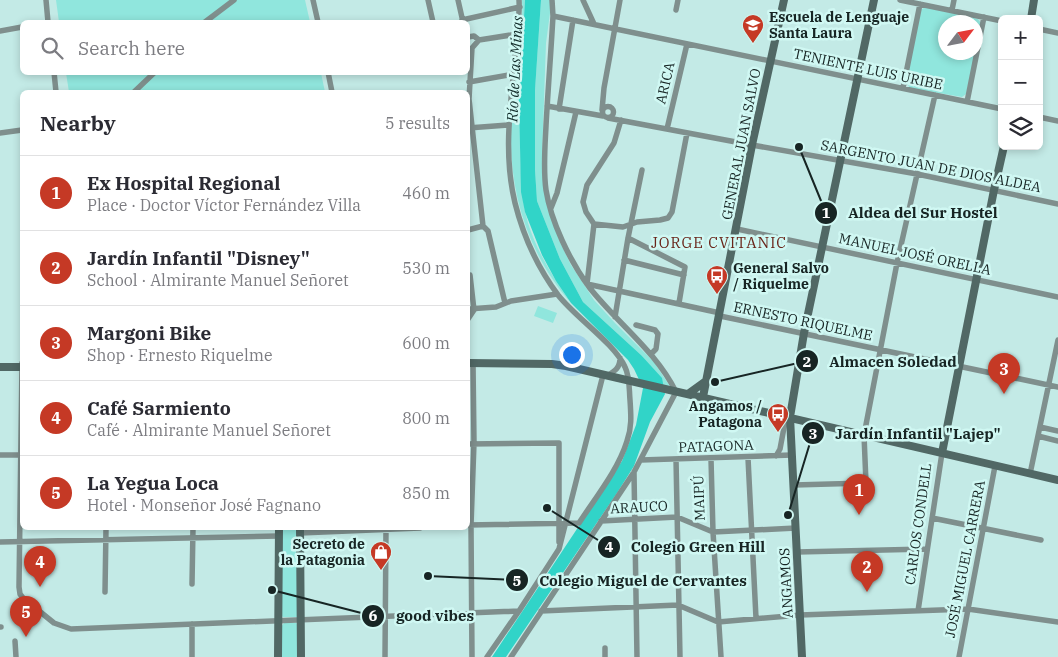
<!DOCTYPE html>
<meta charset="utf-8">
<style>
:root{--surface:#fff;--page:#f2f2f3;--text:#2b2b33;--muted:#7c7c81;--line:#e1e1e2;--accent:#c53925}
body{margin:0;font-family:"IBM Plex Serif",serif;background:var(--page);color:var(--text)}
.controls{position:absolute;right:15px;top:15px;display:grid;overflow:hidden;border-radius:8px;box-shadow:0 2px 8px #0003}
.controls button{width:45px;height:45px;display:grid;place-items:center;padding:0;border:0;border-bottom:1px solid var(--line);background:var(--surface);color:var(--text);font:25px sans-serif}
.compass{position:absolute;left:938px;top:15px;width:45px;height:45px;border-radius:50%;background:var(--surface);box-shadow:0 2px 8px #0003;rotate:58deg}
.you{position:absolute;left:571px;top:354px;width:18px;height:18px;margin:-12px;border:4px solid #fff;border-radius:50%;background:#1a73e8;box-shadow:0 0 0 8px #1a73e833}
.badge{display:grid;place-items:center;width:32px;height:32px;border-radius:50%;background:var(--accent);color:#fff;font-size:16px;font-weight:700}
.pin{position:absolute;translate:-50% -41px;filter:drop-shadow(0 1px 2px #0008)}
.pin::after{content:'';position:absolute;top:26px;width:18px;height:15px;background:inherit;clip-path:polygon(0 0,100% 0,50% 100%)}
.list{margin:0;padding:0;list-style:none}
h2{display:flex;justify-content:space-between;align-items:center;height:65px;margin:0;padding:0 20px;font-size:21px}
h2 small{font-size:16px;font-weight:400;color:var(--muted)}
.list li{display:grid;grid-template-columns:32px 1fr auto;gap:15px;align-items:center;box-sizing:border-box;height:75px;padding:0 20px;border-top:1px solid var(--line)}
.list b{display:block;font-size:19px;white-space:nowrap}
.list p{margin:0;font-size:16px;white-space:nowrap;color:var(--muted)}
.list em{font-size:16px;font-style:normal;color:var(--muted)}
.icon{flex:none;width:28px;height:28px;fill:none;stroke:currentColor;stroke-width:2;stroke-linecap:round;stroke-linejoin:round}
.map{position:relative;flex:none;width:1058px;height:657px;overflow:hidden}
.search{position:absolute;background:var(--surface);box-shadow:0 2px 8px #0003;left:20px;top:20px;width:450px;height:55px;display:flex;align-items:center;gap:12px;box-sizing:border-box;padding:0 18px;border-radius:8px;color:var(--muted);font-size:19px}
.panel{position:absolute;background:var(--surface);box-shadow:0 2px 8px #0003;left:20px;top:90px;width:450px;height:440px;border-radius:8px}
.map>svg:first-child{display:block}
.green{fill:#90e6dd}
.water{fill:#31d4c8}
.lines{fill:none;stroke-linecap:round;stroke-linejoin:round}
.street{stroke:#7f8f8d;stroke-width:5.5}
.secondary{stroke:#516865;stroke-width:8}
.labels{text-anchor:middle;stroke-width:5;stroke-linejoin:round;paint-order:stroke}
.poi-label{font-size:14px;font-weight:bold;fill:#172524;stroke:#d0f8f3;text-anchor:start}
.street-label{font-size:14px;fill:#172524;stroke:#d0f8f3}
.water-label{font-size:15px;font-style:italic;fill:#152e2c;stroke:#d0f8f3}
.neighbourhood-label{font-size:15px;letter-spacing:1px;fill:#69251a;stroke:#d0f8f3}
.leader{fill:none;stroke:#172524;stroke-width:2}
.callout-dot{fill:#172524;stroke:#d0f8f3;stroke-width:2}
.mark-label{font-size:15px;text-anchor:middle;font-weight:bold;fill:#fff}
.callout-label{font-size:15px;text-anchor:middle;font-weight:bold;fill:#172524;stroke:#d0f8f3;stroke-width:5;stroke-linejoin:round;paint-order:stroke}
</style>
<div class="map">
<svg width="1058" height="657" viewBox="0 0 1058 657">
<rect width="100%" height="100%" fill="#c3eae6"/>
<path class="green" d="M56,0H305L310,22H59Z
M522,0H525C522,49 519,98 520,148C521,173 521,199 528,223C537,252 554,279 571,303C525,251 506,183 512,115C515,78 524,36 522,0Z
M541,0H550V13L546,43L542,156L543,178L559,240L571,265L594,300L615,323L654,362L671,388L663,385L641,355L583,302L560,259L537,201L535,170V90Z
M926,7L978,19L981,23L976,48V22H946V52L975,53L966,94L962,97L910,88L906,82L920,10Z
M66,73H321L325,92H69Z
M538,306L557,313L553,323L534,316Z
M282,528H299V614L297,617H283L280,614Z
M284,623H296L299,625L298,657H281V627Z"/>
<path class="water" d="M525,0H541L535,90V170L537,201L560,259L583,302L641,355L662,378L665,394L650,422L634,466L617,493L506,657H492L622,461L636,425L643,388L634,369L628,360L571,303L556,281L542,255L525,212L521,192L519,102Z"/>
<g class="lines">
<path class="street" d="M46,0L48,22
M313,0L318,22
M428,0L433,22
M458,0L463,22
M583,0L594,24
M900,0L1002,21
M676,10L678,0
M952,10L954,0
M553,16L1002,109
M462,20L520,7
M205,22L234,0
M1039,29L1058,33
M0,31L22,27
M468,37L474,36L479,40L517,34
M479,40L472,48L469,99L483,226L488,231L505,303
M54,72L56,92
M328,72L332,92
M469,82L514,74
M903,88L920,4
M134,92L155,72
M967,102L984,17
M547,106L603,116
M602.5 112a5.5 5.5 0 1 1 11 0a5.5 5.5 0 1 1-11 0Z
M559,109L573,20
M602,110L604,88L620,0
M1039,117L1058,121
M608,118L752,145L917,174L1058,204
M621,120L614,143L587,185L583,202L586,212L594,224L587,284L720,313
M468,128L508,125
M667,129L687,44
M0,133L22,130
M551,208L557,193L576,112
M594,224L623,227L637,222L660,220L668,218L672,212L687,133
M737,229L1058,297
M468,230L483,226
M628,238L685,267L679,303
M624,260L684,275
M470,275L474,310
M468,309L496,307L511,301L557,294
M720,316L1058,387
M615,317L628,238L642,170
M468,319L474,310
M636,325L655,330L658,334L656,349L651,354
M22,363L19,587L20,594L23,598L54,623L71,629L519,611
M607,376C615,371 620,368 620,358
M1040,427L1058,431
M1038,436L1058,441
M468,444L559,443V542
M0,455H22
M776,456L780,449L786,417
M748,458L756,618
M676,459L680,657
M711,459L713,532L721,657
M641,460L792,455
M634,472L637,657
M1030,474L1058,340
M794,485L866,483L864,435L897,263L935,95
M932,518L1041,540
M601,521L677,517L713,532L796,528
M468,525L579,523C596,497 618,470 627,441C632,427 631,415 630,400C629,389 630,377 625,367C614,343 576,318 558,295C538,268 523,235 515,203C502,150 512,98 516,45C517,30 520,15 519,0
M300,533L420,528
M0,542L279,536
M797,552L927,549
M192,584L193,528
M105,592L106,528
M541,611L678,605L718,622L800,615L968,609L1058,622
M918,611L942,453
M0,627H1
M15,641L16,657
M605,648V657
M192,657V624
M385,657L386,528
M472,657L471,525L474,443L473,363
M487,657L519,611L559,549L603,375
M511,657L634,472L676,392C656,351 617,323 589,287C570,261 551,222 546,190C543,169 545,147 546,126C548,89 551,52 553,16L552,0
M959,657L995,466"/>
<path class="secondary" d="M1031,19L1034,0
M468,363L552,364L566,366L1058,480
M0,367H22
M688,394L706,381
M703,397L752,145L784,0
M942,453L994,190L1004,146
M300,528L301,657
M278,657L279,528
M802,657L790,417L804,333L874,0"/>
</g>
<defs>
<g id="school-pin" transform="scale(1.125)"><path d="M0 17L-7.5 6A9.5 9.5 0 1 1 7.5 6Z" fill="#c53925" stroke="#d0f8f3"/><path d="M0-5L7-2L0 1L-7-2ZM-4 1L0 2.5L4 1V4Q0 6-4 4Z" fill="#fff"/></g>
<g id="bus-pin" transform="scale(1.125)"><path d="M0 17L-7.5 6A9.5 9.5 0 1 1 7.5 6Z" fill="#c53925" stroke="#d0f8f3"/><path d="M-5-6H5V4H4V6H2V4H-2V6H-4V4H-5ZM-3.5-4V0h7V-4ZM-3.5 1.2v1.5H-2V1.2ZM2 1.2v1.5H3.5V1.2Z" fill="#fff"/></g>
<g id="shop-pin" transform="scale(1.125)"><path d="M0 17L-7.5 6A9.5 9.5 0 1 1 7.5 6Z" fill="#c53925" stroke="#d0f8f3"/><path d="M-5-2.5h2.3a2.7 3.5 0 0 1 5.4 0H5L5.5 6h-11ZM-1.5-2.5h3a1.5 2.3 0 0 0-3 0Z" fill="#fff"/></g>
</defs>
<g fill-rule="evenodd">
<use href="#school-pin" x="753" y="25"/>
<use href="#bus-pin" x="717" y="276"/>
<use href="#bus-pin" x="778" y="414"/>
<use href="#shop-pin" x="381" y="552"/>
</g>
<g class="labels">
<g class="poi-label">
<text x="769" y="22">Escuela de Lenguaje<tspan x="769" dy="16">Santa Laura</tspan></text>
<text x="733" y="273">General Salvo<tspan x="733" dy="16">/ Riquelme</tspan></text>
<text x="762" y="411" text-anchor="end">Angamos /<tspan x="762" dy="16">Patagona</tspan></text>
<text x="365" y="549" text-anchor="end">Secreto de<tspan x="365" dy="16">la Patagonia</tspan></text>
</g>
<g class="street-label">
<text transform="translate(868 69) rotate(12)" y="5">TENIENTE LUIS URIBE</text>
<text transform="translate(665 83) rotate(-77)" y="5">ARICA</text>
<text transform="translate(741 144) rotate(-79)" y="5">GENERAL JUAN SALVO</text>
<text transform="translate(931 166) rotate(11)" y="5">SARGENTO JUAN DE DIOS ALDEA</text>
<text transform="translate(915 254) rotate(12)" y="5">MANUEL JOSÉ ORELLA</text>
<text transform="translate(803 321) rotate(12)" y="5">ERNESTO RIQUELME</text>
<text transform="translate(716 446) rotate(-2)" y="5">PATAGONA</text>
<text transform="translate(699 498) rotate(-92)" y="5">MAIPÚ</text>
<text transform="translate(639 507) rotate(-3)" y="5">ARAUCO</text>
<text transform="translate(918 524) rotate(-82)" y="5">CARLOS CONDELL</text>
<text transform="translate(965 559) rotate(-79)" y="5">JOSÉ MIGUEL CARRERA</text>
<text transform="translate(786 583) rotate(-93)" y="5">ANGAMOS</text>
</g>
<g class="water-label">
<text transform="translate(515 69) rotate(-87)" y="5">Río de Las Minas</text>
</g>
<g class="neighbourhood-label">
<text x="719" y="248">JORGE CVITANIC</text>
</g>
</g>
<path class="leader" d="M799 147L826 213M715 382L807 361M788 515L813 433M547 508L609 547M428 576L517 580M272 590L373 616"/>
<g class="callout-dot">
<circle cx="799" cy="147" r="5"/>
<circle cx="715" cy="382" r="5"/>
<circle cx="788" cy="515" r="5"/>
<circle cx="547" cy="508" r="5"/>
<circle cx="428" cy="576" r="5"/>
<circle cx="272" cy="590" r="5"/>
<circle cx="826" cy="213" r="12"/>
<circle cx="807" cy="361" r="12"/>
<circle cx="813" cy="433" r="12"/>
<circle cx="609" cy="547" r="12"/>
<circle cx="517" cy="580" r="12"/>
<circle cx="373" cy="616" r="12"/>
</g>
<g class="mark-label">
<text x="826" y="218">1</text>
<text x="807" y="367">2</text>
<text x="813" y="439">3</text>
<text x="609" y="552">4</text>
<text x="517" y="586">5</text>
<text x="373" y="621">6</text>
</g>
<g class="callout-label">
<text x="923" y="218">Aldea del Sur Hostel</text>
<text x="893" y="367">Almacen Soledad</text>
<text x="918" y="439">Jardín Infantil "Lajep"</text>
<text x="698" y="552">Colegio Green Hill</text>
<text x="643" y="586">Colegio Miguel de Cervantes</text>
<text x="435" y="621">good vibes</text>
</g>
</svg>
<div class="controls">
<button>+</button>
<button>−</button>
<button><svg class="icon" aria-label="layers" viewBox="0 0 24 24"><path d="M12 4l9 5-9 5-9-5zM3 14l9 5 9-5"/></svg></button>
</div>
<svg class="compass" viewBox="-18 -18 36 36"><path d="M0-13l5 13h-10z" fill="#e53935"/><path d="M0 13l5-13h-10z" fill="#7c7c81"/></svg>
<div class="you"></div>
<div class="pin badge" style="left:859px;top:515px">1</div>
<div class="pin badge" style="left:867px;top:592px">2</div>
<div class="pin badge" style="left:1004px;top:394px">3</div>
<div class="pin badge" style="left:40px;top:587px">4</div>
<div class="pin badge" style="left:26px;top:637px">5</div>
<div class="search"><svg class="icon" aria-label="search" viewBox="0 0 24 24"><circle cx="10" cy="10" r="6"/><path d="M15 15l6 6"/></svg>Search here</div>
<section class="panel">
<h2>Nearby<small>5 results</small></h2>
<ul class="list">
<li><span class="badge">1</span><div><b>Ex Hospital Regional</b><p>Place · Doctor Víctor Fernández Villa</p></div><em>460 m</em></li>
<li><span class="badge">2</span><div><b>Jardín Infantil &quot;Disney&quot;</b><p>School · Almirante Manuel Señoret</p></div><em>530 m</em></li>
<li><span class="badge">3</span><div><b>Margoni Bike</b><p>Shop · Ernesto Riquelme</p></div><em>600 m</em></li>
<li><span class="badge">4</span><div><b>Café Sarmiento</b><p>Café · Almirante Manuel Señoret</p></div><em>800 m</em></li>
<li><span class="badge">5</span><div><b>La Yegua Loca</b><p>Hotel · Monseñor José Fagnano</p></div><em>850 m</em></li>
</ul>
</section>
</div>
